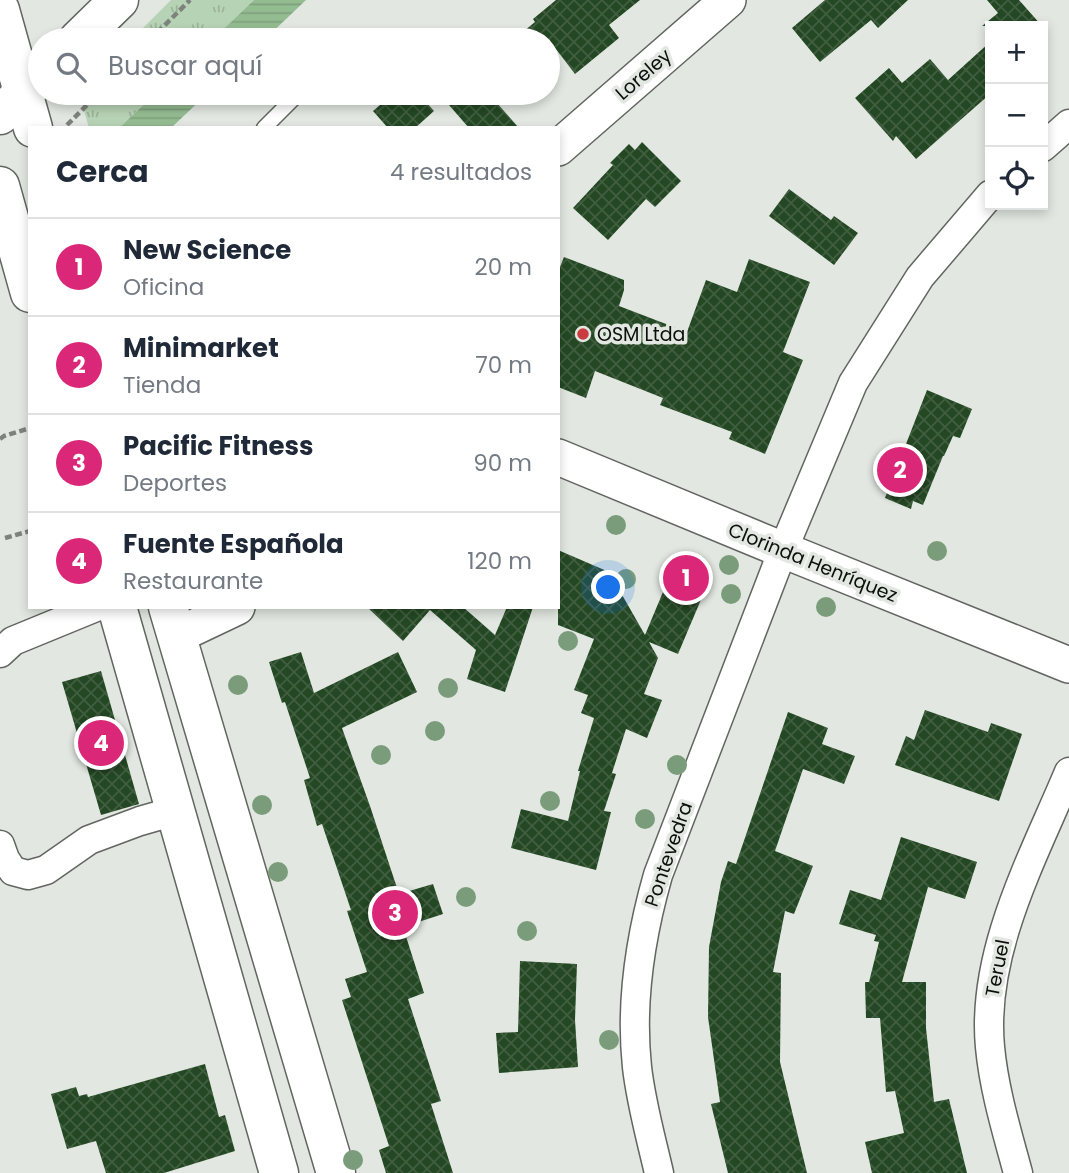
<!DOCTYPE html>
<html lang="es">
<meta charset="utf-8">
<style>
:root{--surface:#fff;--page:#f6f6f7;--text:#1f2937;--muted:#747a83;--line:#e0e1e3;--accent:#db2777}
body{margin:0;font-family:Poppins,sans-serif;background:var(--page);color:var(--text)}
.controls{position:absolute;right:21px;top:21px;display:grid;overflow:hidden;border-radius:0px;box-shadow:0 4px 10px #0003}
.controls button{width:63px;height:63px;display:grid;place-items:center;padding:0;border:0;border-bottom:2px solid var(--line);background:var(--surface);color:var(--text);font:35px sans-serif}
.you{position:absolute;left:609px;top:588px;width:24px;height:24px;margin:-18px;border:5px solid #fff;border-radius:50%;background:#1a73e8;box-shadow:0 0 0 10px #1a73e833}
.badge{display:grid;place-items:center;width:46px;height:46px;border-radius:50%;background:var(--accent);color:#fff;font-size:23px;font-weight:700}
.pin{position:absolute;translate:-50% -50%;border:4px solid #fff;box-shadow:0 2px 7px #0006}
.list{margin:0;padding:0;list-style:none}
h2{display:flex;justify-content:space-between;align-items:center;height:91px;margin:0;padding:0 28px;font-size:30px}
h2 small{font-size:23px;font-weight:400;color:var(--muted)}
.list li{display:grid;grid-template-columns:46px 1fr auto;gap:21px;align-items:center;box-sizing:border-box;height:98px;padding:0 28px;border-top:2px solid var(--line)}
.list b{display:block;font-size:26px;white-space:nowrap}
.list p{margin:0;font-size:23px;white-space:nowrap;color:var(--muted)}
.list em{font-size:23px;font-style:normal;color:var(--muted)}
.icon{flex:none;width:38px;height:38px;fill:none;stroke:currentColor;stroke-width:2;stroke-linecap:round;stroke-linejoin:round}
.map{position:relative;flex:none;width:1069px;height:1173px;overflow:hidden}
.search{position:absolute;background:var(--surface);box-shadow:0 4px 10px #0003;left:28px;top:28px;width:532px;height:77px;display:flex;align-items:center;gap:18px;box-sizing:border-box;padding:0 24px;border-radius:38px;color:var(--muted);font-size:26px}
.panel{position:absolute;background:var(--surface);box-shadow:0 4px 10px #0003;left:28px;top:126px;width:532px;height:483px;border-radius:0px}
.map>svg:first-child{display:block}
.grass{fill:url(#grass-tufts)}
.water{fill:url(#water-rules)}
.building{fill:url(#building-cross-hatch)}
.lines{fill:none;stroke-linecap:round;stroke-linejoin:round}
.service-casing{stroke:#616660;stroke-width:17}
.minor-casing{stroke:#616660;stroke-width:31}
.tertiary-casing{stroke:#616660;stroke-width:38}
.secondary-casing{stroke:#616660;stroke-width:41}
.primary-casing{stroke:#616660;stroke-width:41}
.path{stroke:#7e827d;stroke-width:4.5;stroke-dasharray:7 3.5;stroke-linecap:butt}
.service{stroke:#fff;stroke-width:14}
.minor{stroke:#fff;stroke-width:28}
.tertiary{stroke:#fff;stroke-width:35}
.secondary{stroke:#fff;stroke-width:38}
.primary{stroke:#fff;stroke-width:38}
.tree{fill:#7b9c7a}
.poi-dot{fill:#ca3b40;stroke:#e2e8e1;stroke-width:2.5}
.labels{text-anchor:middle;stroke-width:7;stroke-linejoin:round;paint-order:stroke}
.street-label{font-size:19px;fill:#0d0f0d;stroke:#e2e8e1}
.poi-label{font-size:19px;fill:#0d0f0d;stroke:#e2e8e1;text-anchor:start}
</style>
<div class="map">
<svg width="1069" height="1173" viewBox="0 0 1069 1173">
<defs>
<pattern id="grass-tufts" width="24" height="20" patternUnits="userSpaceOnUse" patternTransform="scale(1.75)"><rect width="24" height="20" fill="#b7d3b5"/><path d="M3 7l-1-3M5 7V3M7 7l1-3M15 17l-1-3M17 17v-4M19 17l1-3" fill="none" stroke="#9cb49a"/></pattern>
<pattern id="water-rules" width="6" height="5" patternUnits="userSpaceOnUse" patternTransform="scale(1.75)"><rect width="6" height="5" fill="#94bc91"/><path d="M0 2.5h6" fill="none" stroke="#7ea07c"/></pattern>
<pattern id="building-cross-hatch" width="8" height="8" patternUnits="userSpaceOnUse" patternTransform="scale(1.75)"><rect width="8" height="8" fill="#244823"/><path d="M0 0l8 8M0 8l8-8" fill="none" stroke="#415e40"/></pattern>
</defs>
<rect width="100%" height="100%" fill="#e2e8e1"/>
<path class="grass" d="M171,0H254L212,40H131Z
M79,93H156L119,128H89Z"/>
<path class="water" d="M254,0H306L264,40H212Z
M156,93H208L171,128H119Z"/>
<path class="building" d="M556,0H640L609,25L619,38L575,74L549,40H513L535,22L533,19Z
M825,0H908L878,28L871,20L820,62L792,28Z
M987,0H1019L1042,26H982L998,13Z
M990,42V94L916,159L896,136L893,141L855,98L889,68L902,83L930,59L948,80Z
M394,93H418L434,111L415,128H388L373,111Z
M462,93H488L519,128H469L449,105Z
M642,142L681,181L655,207L646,199L608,240L573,208L613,165L610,163L629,144L635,150Z
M789,189L831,220L834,216L858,233L834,265L769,216Z
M564,257L624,280V290L619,306L687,332L706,280L737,292L749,259L810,282L783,352L803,360L765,454L729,439L732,432L660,405L663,398L595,371L586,398L558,387V272Z
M927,390L972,409L960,438L953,436L944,456H943L923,505L913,501L911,509L885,498Z
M558,550L609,572L645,635L673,568L708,583L678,654L649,642L658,658L644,694L662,700L647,738L626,729L612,773L616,774L604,811L611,812L596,870L511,848L521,809L568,821L580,771H578L594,718L581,713L588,695L574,690L594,639L558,625Z
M367,607H463L495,635L507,607H533L505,692L467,679L476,650L430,610L403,641Z
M301,652L314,693L398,652L417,692L342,728L370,806L399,894L433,884L443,914L403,927L424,993L408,999L441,1101L431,1104L453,1173H386L379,1150L389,1146L342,1000L351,997L345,979L367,972L347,911L351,910L322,824L317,826L304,780L310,778L285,702L282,703L269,662Z
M101,671L139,804L101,815L62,682Z
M925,710L988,732L991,723L1022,734L999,801L895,765L906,736L914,740Z
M788,712L828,728L822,744L855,756L844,784L803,769L775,851L813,866L794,914L785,911L773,972L781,973L780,1062L807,1173H728L711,1104L720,1102L708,1017L709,947L721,882L728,861L736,864Z
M901,837L977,862L965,899L928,887L902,982H926V1028L934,1102L949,1099L967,1173H872L865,1142L904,1133L895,1091L886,1092L880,1018H866L865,982H869L879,942L874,941L876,935L839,924L850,890L881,900Z
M520,961L577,964L575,1020L578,1067L499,1073L496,1033L518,1032Z
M205,1064L219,1117L225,1115L235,1151L164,1173H106L96,1141L67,1149L51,1094L76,1087L79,1096L87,1094L88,1097Z"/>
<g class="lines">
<g class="service-casing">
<path id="service" d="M264,128L299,93"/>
</g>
<g class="minor-casing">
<path id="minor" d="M1043,147L1069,124
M0,653L13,641L96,607
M0,845L5,859L13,871L28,875L46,870L89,840L140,821L175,811
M659,1173C651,1138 641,1103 637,1067C630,1002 640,938 658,875L783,550L853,383L920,277L990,195
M1018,1173C1007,1132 994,1090 990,1047C981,952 1033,858 1069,772"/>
</g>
<g class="tertiary-casing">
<path id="tertiary" d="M558,148L728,0
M558,457L783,550L1069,665
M176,636L237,607"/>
</g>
<g class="secondary-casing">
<path id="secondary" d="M78,40L119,0
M0,115L40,77"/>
</g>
<g class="primary-casing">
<path id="primary" d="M0,10L33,128
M0,186L30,293
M117,607L279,1173
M168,607L336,1173"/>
</g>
<path class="path" d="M150,40L190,0
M67,125L99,93
M0,439L4,436L30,428
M5,538L30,531"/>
<use href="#service" class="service"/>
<use href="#minor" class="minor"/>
<use href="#tertiary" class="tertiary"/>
<use href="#secondary" class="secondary"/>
<use href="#primary" class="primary"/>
</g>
<g class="tree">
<circle cx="616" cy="525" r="10"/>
<circle cx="937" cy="551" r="10"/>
<circle cx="729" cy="565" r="10"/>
<circle cx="626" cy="579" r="10"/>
<circle cx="731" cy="594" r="10"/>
<circle cx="826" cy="607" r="10"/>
<circle cx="568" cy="641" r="10"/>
<circle cx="238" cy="685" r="10"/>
<circle cx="448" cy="688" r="10"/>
<circle cx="435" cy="731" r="10"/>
<circle cx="381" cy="755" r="10"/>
<circle cx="677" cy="765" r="10"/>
<circle cx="550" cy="801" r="10"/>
<circle cx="262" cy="805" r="10"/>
<circle cx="645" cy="819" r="10"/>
<circle cx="278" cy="872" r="10"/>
<circle cx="466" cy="897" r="10"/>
<circle cx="527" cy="931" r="10"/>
<circle cx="609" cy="1040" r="10"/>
<circle cx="353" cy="1160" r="10"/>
</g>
<circle class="poi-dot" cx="583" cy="334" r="7"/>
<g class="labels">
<g class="street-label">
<text transform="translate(643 74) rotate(-41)" y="7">Loreley</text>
<text transform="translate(813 562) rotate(22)" y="7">Clorinda Henríquez</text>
<text transform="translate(668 854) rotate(-71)" y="7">Pontevedra</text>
<text transform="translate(997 968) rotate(-79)" y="7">Teruel</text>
</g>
<g class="poi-label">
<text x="597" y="341">OSM Ltda</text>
</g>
</g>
</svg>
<div class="controls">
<button>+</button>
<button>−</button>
<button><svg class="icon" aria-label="locate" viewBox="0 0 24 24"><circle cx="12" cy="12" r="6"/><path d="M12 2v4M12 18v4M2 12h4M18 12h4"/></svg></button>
</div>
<div class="you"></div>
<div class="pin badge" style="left:686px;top:578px">1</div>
<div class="pin badge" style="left:900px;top:470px">2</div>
<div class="pin badge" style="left:395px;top:913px">3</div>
<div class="pin badge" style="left:101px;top:743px">4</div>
<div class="search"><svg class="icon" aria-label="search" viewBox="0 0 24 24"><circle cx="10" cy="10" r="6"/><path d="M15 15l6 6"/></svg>Buscar aquí</div>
<section class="panel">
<h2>Cerca<small>4 resultados</small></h2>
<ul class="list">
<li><span class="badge">1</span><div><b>New Science</b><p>Oficina</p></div><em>20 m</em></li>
<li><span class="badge">2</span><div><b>Minimarket</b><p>Tienda</p></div><em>70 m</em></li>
<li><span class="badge">3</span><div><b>Pacific Fitness</b><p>Deportes</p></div><em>90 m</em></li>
<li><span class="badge">4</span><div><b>Fuente Española</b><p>Restaurante</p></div><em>120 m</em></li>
</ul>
</section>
</div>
